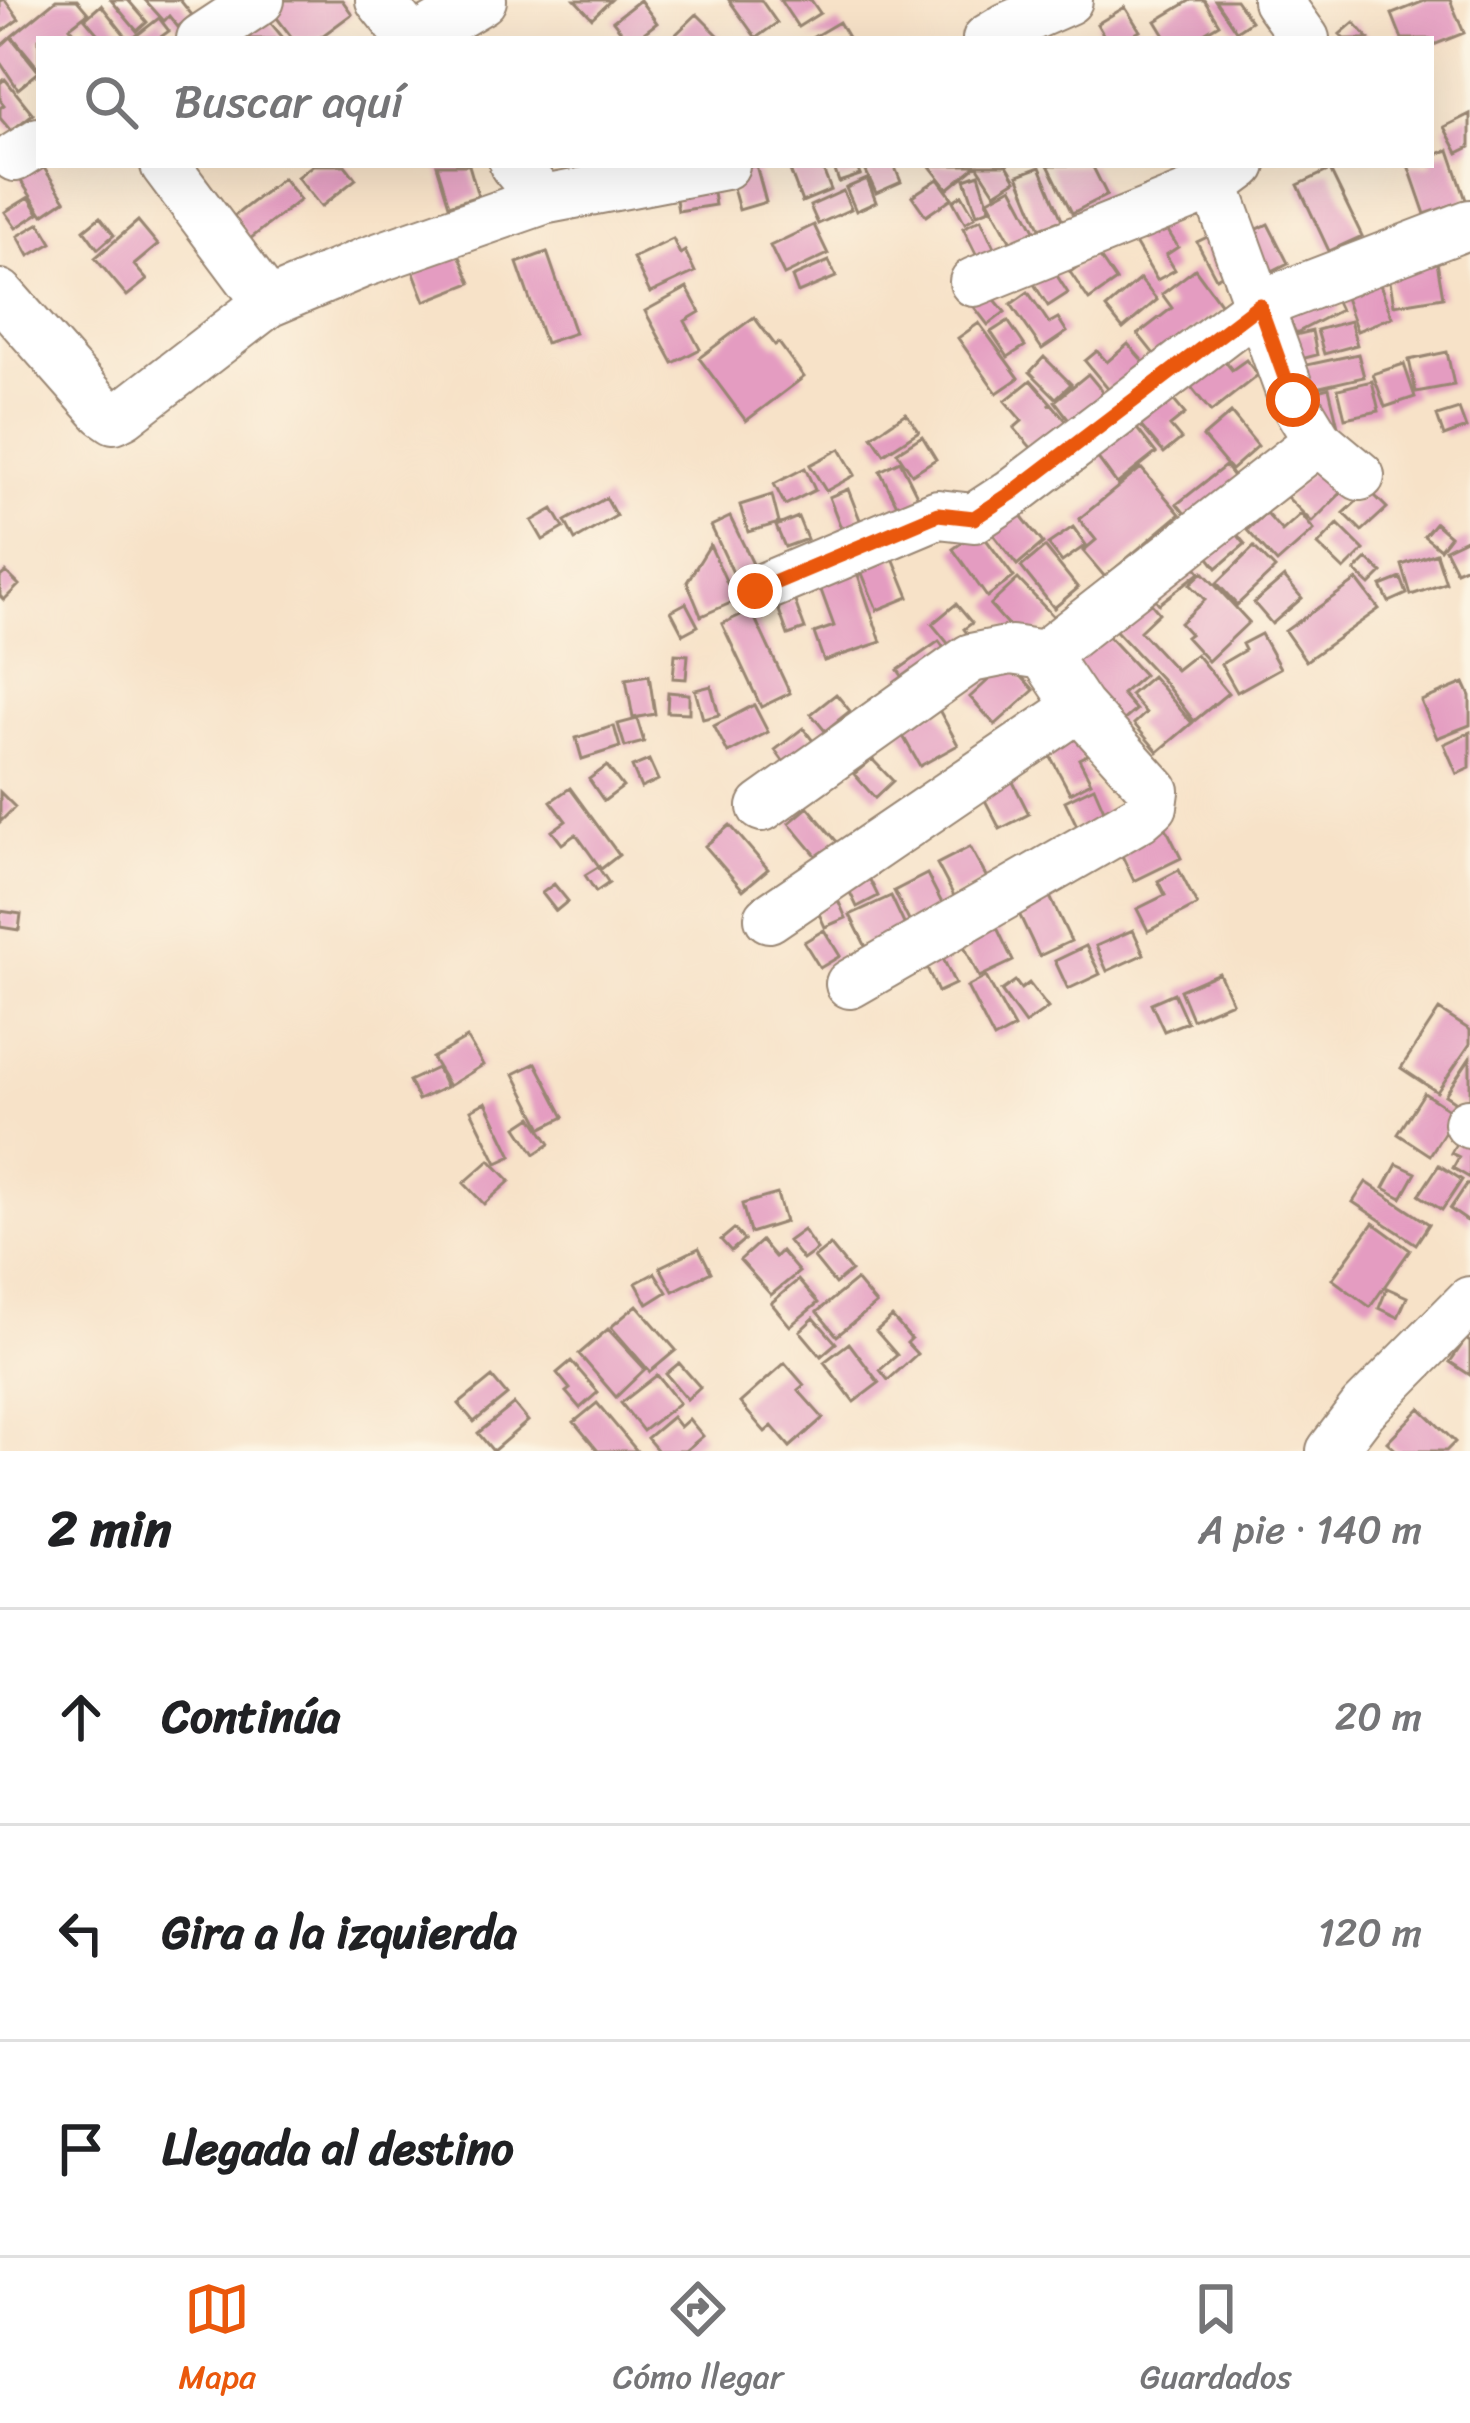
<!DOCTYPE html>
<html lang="es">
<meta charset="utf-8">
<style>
:root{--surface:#fff;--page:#f6f6f6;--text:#202124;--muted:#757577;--line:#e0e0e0;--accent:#ea580c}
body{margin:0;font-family:Sriracha,sans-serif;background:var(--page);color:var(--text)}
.stop{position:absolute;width:36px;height:36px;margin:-27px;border:9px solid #ea580c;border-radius:50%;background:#fff}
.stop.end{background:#ea580c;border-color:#fff;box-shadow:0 3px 12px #0008}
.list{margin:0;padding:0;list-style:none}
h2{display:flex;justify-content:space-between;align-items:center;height:156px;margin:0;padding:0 48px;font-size:51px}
h2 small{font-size:39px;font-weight:400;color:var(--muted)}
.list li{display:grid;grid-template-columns:78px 1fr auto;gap:36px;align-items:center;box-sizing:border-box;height:216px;padding:0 48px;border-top:3px solid var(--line)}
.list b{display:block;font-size:45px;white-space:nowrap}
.list em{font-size:39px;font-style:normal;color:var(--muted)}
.icon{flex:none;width:66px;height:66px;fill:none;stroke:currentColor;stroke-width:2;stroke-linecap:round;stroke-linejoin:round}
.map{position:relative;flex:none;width:1470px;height:1451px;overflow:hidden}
.search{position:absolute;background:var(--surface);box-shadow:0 12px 48px #0002;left:36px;right:36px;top:36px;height:132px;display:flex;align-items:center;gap:30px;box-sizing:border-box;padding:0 42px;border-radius:0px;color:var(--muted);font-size:45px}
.sheet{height:804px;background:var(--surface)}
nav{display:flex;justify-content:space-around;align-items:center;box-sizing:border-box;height:168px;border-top:3px solid var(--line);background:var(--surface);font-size:33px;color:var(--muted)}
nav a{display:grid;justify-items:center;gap:6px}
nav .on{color:var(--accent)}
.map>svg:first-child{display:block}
.building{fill:#e49cc1}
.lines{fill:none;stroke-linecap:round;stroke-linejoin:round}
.minor-casing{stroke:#998673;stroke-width:52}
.minor{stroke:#fff;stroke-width:48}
.route{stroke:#ea580c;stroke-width:15}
</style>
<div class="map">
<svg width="1470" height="1451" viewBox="0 0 1470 1451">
<rect width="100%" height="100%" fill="#fcf5e5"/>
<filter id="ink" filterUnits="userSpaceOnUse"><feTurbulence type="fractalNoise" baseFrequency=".00833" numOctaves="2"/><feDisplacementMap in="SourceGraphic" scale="24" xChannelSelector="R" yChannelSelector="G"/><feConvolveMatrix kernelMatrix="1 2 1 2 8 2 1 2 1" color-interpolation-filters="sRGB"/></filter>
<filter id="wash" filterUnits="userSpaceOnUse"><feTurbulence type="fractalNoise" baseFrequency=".004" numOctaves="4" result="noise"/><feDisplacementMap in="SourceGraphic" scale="48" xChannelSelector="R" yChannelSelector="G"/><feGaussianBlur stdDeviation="2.7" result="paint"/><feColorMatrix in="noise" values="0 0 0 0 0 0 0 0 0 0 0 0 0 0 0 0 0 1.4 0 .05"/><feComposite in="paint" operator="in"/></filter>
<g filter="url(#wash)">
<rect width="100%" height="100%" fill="#f7e2c8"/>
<g id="blocks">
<path class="building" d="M0,0H5L19,19L0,33Z
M56,0H77L88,13L70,27L80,39H56L51,33L45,39H39V69L12,36Z
M111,0H128L147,22L137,31Z
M145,0H180L192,15L178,27L169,16L164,21Z
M284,0H342L352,14L318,39H293L271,10Z
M575,0H611L592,18Z
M640,0L657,23L636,39H627L613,21Z
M729,0H761L777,23L756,38Z
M780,0H811L820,13L798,27Z
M1191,0H1204L1219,24L1194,39H1167L1156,21Z
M1215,0H1236L1251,21L1236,31Z
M1427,0H1450L1464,33L1431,46V39H1402L1392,14Z
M101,5L128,39H102L85,19Z
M1125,7L1140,31L1126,39H1106L1097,24Z
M261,11L284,39H234Z
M697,14L722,39H671Z
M159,18L169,31L158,39H132Z
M839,22L849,39H810Z
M1354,22L1369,39H1345L1340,34Z
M11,37L39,72L18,89L0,62V47Z
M5,79L33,114L11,131L0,118V108L4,105L0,100V83Z
M1470,114V147L1458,153L1444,127Z
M1449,150L1466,200L1425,214L1408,165H1431V156Z
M10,164L42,165L65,200L43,215Z
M313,165H345L356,179L321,207L297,177Z
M437,165H469L478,196L449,205Z
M756,165L766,202L739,210L729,173Z
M788,165H821L831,190L802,202Z
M833,165H856L860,175L839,182Z
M863,165H894L901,182L876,193Z
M929,165H977L948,189Z
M977,165H1007L1016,180L995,193Z
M1048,165H1092L1107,195L1072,213Z
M1040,167L1062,220L1040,228L1018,175Z
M1330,170L1362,236L1329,251L1298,185Z
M979,174L990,209L977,214L965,179Z
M710,176L715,205L678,211L673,182Z
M283,178L300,200L250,239L233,217Z
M867,179L876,202L856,211L846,188Z
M938,179L952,198L926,216L912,196Z
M1012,187L1035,230L1011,242L988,200Z
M843,191L851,209L818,224L810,206Z
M962,195L975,217L965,223L953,201Z
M29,197L39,213L16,228L5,212Z
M100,217L114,235L98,249L84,230Z
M981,219L997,254L980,262L963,228Z
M138,221L158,245L134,265L147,280L127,296L95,258Z
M1162,221L1178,247L1166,255L1175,270L1157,280L1132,238Z
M40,223L52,243L29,256L18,236Z
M1268,224L1288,263L1266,274L1246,235Z
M814,225L828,254L784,275L770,246Z
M1220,231L1238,266L1216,278L1197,242Z
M673,239L680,254L685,251L695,272L650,293L633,258Z
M1435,251L1443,297L1394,305L1386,258Z
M458,252L471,283L425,301L413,270Z
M547,252L575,333L545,343L517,263Z
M1097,253L1116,281L1089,300L1070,272Z
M1043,254L1068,293L1048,306L1023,267Z
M829,261L836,277L798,293L792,277Z
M1195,269L1223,307L1157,358L1138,334L1172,308L1162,294Z
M1375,271L1392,317L1357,331L1340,284Z
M1140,279L1157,300L1123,329L1106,308Z
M1328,285L1340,310L1296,333L1286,313Z
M984,286L1005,312L988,325L968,299Z
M687,288L700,312L685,321L700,349L673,363L645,311Z
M1028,292L1049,323L1058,318L1067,332L1042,349L1011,304Z
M754,317L775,345L779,343L804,377L746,421L699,358Z
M1008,321L1025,346L1008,357L991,332Z
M1350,321L1357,345L1324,354L1317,330Z
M979,323L1019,378L997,393L958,338Z
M1312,331L1317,355L1297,360L1291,336Z
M1128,344L1148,367L1114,396L1085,361L1097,351L1107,362Z
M1212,345L1232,370L1246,360L1258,375L1211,412L1179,372Z
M1447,352L1454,385L1416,392L1409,360Z
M1358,354L1364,377L1298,392L1293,368Z
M1044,357L1071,384L1056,398L1030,372Z
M1404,364L1415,397L1385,407L1373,374Z
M1088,374L1108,398L1074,426L1055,401Z
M1031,380L1051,403L1048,406L1052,404L1073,429L1040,458L1014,428L1022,421L1005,401Z
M1372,381L1379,411L1345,418L1338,389Z
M1329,388L1338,426L1314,432L1305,394Z
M1165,390L1185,414L1170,426L1181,439L1164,453L1133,417Z
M1459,409L1466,428L1444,436L1437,416Z
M1124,412L1156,453L1117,484L1086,442Z
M906,413L919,431L884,454L872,436Z
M1231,413L1258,446L1231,470L1203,437Z
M922,436L936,459L912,474L897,452Z
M840,449L855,475L826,491L810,465Z
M900,461L920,501L900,511L880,471Z
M1319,464L1345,489L1312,522L1287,497Z
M1225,466L1243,489L1196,527L1177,504Z
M805,468L815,490L785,505L774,484Z
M1141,468L1180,514L1105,577L1083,551L1096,540L1079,519Z
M848,489L864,530L845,538L829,497Z
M1369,490L1387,508L1362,531L1344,513Z
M772,495L779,523L748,532L740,505Z
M606,498L616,516L575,540L565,521Z
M1015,508L1043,543L1017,565L989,529Z
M553,509L564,528L543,540L532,521Z
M1266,513L1282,531L1301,514L1314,530L1277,563L1247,530Z
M730,517L755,568L735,577L711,526Z
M798,517L807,539L785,547L776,526Z
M1227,522L1245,544L1217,568L1199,545Z
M1435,523L1450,536L1440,549L1424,536Z
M1338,524L1364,550L1344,570L1318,545Z
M1073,527L1086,545L1062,562L1048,544Z
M979,530L1014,577L987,597L953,549Z
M1468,538L1470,565L1456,571L1445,549Z
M710,545L735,601L701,616L687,582Z
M1045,547L1078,588L1054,608L1021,567Z
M1254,547L1275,569L1237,605L1217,583Z
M889,548L909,597L877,610L857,561Z
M1184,550L1200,572L1159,604L1142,582Z
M1436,553L1446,583L1411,595L1402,565Z
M1367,559L1382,573L1370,585L1355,571Z
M856,569L881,642L824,661L814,633L834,626L818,582Z
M6,572L19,585L4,600L0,596V577Z
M1203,572L1249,622L1208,661L1186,637L1190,634L1180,623L1205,600L1190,584Z
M1284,577L1302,598L1272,624L1254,603Z
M1401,578L1407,594L1389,602L1381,586Z
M1018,579L1054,617L1025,644L990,605Z
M1357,580L1379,609L1306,661L1285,631Z
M1137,587L1159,613L1140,631L1176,670L1196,654L1228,693L1194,721L1163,681L1104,618Z
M794,599L805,629L788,635L777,605Z
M686,603L698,626L683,634L671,611Z
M956,604L972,623L964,629L971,639L955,652L932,624Z
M751,610L790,693L761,707L722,624Z
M1105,633L1144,675L1122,694L1136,710L1115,728L1063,671Z
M1261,634L1280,668L1237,692L1221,664L1245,650L1242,644Z
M939,641L957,666L915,694L898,670Z
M675,654L688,655L686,679L673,678Z
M1008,662L1034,690L995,725L970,697Z
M649,675L655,714L633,718L626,679Z
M1152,676L1192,723L1158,752L1134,724L1146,713L1130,695Z
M1464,683L1470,696V725L1437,738L1421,701Z
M711,686L719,715L703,719L695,690Z
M668,692L689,694V713L667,712Z
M836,694L850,711L825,731L811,714Z
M754,705L768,732L728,753L714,726Z
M938,708L958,745L920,766L899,729Z
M1085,714L1102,747L1079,759L1091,782L1070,793L1040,737Z
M637,719L644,742L625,747L618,724Z
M614,726L620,747L582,759L576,738Z
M803,728L817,746L796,779L775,750Z
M1470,732V768L1457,774L1444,744Z
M872,759L893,781L875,798L854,774Z
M649,760L658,780L641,788L632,767Z
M607,766L623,787L604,801L589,779Z
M1005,766L1029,814L1000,829L975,781Z
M1094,787L1107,817L1079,830L1065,801Z
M570,788L619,855L601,869L576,834L562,844L552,831L566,821L551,801Z
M0,792L15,807L0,822Z
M808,807L838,843L819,859L789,823Z
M1160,816L1181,858L1134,881L1114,839Z
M730,825L768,869L743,890L705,846Z
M970,847L987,878L954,896L937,864Z
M598,867L609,883L596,892L585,875Z
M1179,870L1197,905L1148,931L1137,909L1165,895L1158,881Z
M927,874L944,907L910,923L894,891Z
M868,876L878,896L857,907L847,886Z
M554,884L568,901L556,911L542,893Z
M1044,884L1071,941L1039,956L1012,899Z
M833,889L846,918L825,927L812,898Z
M891,896L906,928L866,947L850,915Z
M988,909L1013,961L979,977L954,925Z
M0,911L21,914L19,930L0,927Z
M824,930L840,956L820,968L804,942Z
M1133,930L1144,954L1107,971L1096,946Z
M935,941L955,984L938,992L918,948Z
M1086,946L1100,974L1068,989L1055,961Z
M1219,973L1232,1002L1192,1019L1180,990Z
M986,977L1014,1028L994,1039L967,987Z
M1015,981L1021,989L1029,983L1048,1008L1025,1024L1001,991Z
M1174,993L1187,1022L1164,1031L1151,1003Z
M1439,1010L1470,1030V1044L1437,1092L1401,1068Z
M467,1038L483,1065L449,1086L432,1058Z
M1470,1058V1097L1463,1107L1445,1095Z
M536,1063L564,1117L542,1128L514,1074Z
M437,1068L446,1087L418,1100L409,1081Z
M1424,1093L1456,1114L1430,1155L1398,1134Z
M486,1102L512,1156L497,1163L471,1110Z
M532,1117L550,1144L535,1154L517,1127Z
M1466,1126L1470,1128V1178L1453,1168L1459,1157L1451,1153Z
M490,1160L510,1181L484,1204L464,1183Z
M1397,1164L1416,1173L1402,1198L1384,1188Z
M1439,1165L1462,1180L1442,1210L1419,1195Z
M1366,1182L1429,1224L1416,1244L1353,1202Z
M1467,1184L1470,1186V1223L1450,1209Z
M777,1194L785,1222L750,1233L742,1204Z
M1373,1223L1410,1250L1370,1307L1332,1279Z
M734,1229L744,1240L731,1251L721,1240Z
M803,1230L817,1250L803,1260L788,1241Z
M761,1241L775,1257L781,1251L799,1272L771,1295L740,1260Z
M830,1245L851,1271L835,1284L814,1258Z
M699,1248L711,1272L673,1291L660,1267Z
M655,1273L667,1292L648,1304L636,1283Z
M798,1280L818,1303L790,1326L771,1303Z
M856,1280L876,1304L837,1336L817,1312Z
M1387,1288L1407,1297L1398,1317L1379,1308Z
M637,1305L676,1350L650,1372L611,1327Z
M892,1317L911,1339L907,1343L917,1354L888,1380L880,1370L897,1355L876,1331Z
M814,1318L836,1343L821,1356L800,1331Z
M608,1329L645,1369L616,1397L579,1354Z
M1466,1339L1470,1342V1375L1450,1362Z
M849,1343L879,1383L854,1402L824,1362Z
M571,1361L598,1392L580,1408L566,1392L570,1389L557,1373Z
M679,1363L700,1387L687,1399L666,1374Z
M785,1363L804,1385L798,1390L823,1418L790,1447L772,1426L765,1432L740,1403Z
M657,1375L679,1403L643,1431L621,1403Z
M492,1377L507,1395L474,1422L459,1404Z
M597,1403L637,1451H598L574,1422Z
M514,1404L528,1421L493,1451L478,1433Z
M1420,1408L1455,1442L1446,1451H1397L1387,1442Z
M672,1417L680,1427L689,1419L703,1436L685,1451H658L647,1438Z"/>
</g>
</g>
<g filter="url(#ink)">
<use href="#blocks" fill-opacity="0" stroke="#998673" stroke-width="3"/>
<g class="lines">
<g class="minor-casing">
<path id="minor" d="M380,0L411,39
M1277,0L1305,39
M201,39L260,0
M416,39L482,0
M987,39L1007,27L1068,0
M15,157L39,142
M165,165L268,303
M514,165L543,200
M1242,165L1215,185L1293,400L1318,441L1360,476
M974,282L1215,185
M0,294L104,412L114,419L124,414L268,303L363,263L543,200L725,165
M755,591L938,514L974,518L1012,493L1259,305L1470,224
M762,807L971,658L1011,650L1044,655
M769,918L1079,707
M850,984L1139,818L1153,806L1155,791L1079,707L1044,655L1318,441
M1468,1123L1470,1124
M1331,1451L1363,1409L1470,1301"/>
</g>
<use href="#minor" class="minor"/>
</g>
</g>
<g class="lines" filter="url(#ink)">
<path class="route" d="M755,591L938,514L974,518L1012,493L1259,305L1293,400"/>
</g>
</svg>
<div class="stop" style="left:1293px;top:400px"></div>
<div class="stop end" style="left:755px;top:591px"></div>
<div class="search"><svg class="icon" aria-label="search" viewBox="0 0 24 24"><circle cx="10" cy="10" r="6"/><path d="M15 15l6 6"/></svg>Buscar aquí</div>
</div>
<section class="sheet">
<h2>2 min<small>A pie · 140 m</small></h2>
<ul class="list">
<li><svg class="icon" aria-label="ahead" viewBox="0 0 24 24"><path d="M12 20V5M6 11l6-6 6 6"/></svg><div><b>Continúa</b></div><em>20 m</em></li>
<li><svg class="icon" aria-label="left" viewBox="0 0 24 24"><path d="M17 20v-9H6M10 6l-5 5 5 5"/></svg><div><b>Gira a la izquierda</b></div><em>120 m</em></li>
<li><svg class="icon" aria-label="arrive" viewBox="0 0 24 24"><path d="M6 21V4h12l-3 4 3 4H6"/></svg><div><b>Llegada al destino</b></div></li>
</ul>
</section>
<nav>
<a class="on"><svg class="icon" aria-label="map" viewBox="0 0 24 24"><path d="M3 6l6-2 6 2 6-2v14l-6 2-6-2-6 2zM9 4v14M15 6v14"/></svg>Mapa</a>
<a><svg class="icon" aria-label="directions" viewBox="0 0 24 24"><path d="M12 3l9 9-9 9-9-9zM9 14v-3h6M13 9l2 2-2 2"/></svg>Cómo llegar</a>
<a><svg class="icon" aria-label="saved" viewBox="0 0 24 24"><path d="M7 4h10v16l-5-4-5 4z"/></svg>Guardados</a>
</nav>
